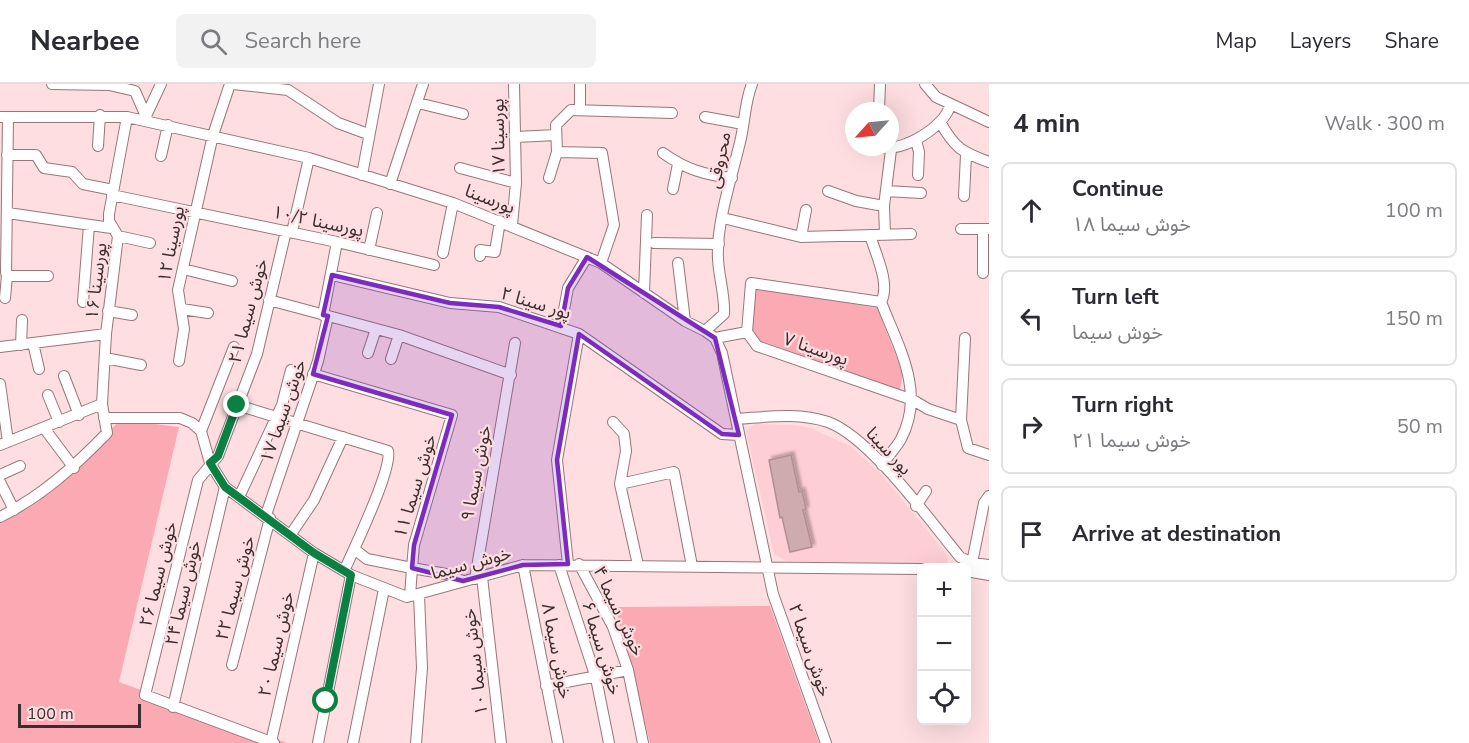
<!DOCTYPE html>
<meta charset="utf-8">
<style>
:root{--surface:#fff;--page:#f2f2f3;--text:#2b2b33;--muted:#7c7c81;--line:#e1e1e2}
body{margin:0;font-family:"Nunito Sans","Noto Sans Arabic",sans-serif;background:var(--page);color:var(--text)}
.controls{position:absolute;right:18px;bottom:18px;display:grid;overflow:hidden;border-radius:9px;box-shadow:0 6px 24px #0002}
.controls button{width:54px;height:54px;display:grid;place-items:center;padding:0;border:0;border-bottom:2px solid var(--line);background:var(--surface);color:var(--text);font:30px sans-serif}
.compass{position:absolute;left:845px;top:18px;width:54px;height:54px;border-radius:50%;background:var(--surface);box-shadow:0 6px 24px #0002;rotate:243deg}
.scale{position:absolute;left:18px;bottom:15px;width:123px;box-sizing:border-box;padding-left:6px;border:3px solid #3b2c2d;border-top:0;font-size:16px;line-height:21px;white-space:nowrap;color:#3b2c2d;-webkit-text-stroke:4px #fedee1;paint-order:stroke}
.stop{position:absolute;width:18px;height:18px;margin:-14px;border:4px solid #0b8043;border-radius:50%;background:#fff}
.stop.end{background:#0b8043;border-color:#fff;box-shadow:0 2px 6px #0008}
.list{margin:0;padding:0;list-style:none}
h2{display:flex;justify-content:space-between;align-items:center;height:78px;margin:0;padding:0 24px;font-size:26px}
h2 small{font-size:20px;font-weight:400;color:var(--muted)}
.list li{display:grid;grid-template-columns:39px 1fr auto;gap:18px;align-items:center;box-sizing:border-box;height:96px;margin:0 12px 12px;padding:0 12px;border:2px solid var(--line);border-radius:9px}
.list b{display:block;font-size:22px;white-space:nowrap}
.list p{margin:0;font-size:20px;white-space:nowrap;color:var(--muted)}
.list em{font-size:20px;font-style:normal;color:var(--muted)}
.icon{flex:none;width:33px;height:33px;fill:none;stroke:currentColor;stroke-width:2;stroke-linecap:round;stroke-linejoin:round}
.map{position:relative;flex:none;width:989px;height:659px;overflow:hidden}
header{display:flex;align-items:center;gap:36px;box-sizing:border-box;height:84px;padding:0 30px;background:var(--surface);border-bottom:2px solid var(--line)}
header strong{font-size:28px}
nav{display:flex;gap:33px;margin-inline-start:auto;font-size:21px}
.search{width:420px;height:54px;background:var(--page);display:flex;align-items:center;gap:15px;box-sizing:border-box;padding:0 21px;border-radius:9px;color:var(--muted);font-size:22px}
main{display:flex}
aside{flex:1;background:var(--surface)}
.map>svg:first-child{display:block}
.built{fill:#fdced3}
.green{fill:#fbaab4}
.building{fill:#cfaaae;stroke:#b28e92;stroke-width:1.5;filter:url(#shadow)}
.lines{fill:none;stroke-linecap:round;stroke-linejoin:round}
.minor-casing{stroke:#987579;stroke-width:12}
.minor{stroke:#fff;stroke-width:10}
.route{stroke:#0b8043;stroke-width:8}
.marked{fill:#7b2cbf;fill-opacity:0.2;stroke:#7b2cbf;stroke-width:4.5;stroke-linejoin:round}
.labels{text-anchor:middle;stroke-width:4.5;stroke-linejoin:round;paint-order:stroke}
.street-label{font-size:18px;fill:#3b2c2d;stroke:#fedee1}
</style>
<header>
<strong>Nearbee</strong>
<div class="search"><svg class="icon" aria-label="search" viewBox="0 0 24 24"><circle cx="10" cy="10" r="6"/><path d="M15 15l6 6"/></svg>Search here</div>
<nav><a>Map</a><a>Layers</a><a>Share</a></nav>
</header>
<main>
<div class="map">
<svg width="989" height="659" viewBox="0 0 989 659">
<defs>
<filter id="shadow"><feDropShadow dx="3" dy="-3" stdDeviation="1.5" flood-color="#0004"/></filter>
</defs>
<rect width="100%" height="100%" fill="#fedee1"/>
<path class="built" d="M755,340L794,341L811,344L850,362L882,391L948,472L947,480L786,477L774,470L746,347Z"/>
<path class="green" d="M756,203L877,224L903,289L900,306L756,255L750,241Z
M139,338L179,343L119,598L287,659H0V436L38,416L69,391L117,339Z
M770,522L819,659H650L615,523Z"/>
<path class="building" d="M791,371L799,408L802,407L806,425L803,426L812,463L790,468L782,433L780,434L769,376Z"/>
<g class="lines">
<g class="minor-casing">
<path id="minor" d="M52,0L109,1L135,7L148,37
M233,0L288,6L338,39L368,50
M925,0L936,13L989,38
M418,19L463,30
M580,25V0
M879,27L880,0
M146,32L161,0
M0,33H127L309,74L453,119L601,179L685,237L705,247L715,254L722,269L773,510L826,659
M705,33L743,40
M8,34L6,189L10,192H48
M940,38C955,64 961,68 989,78
M516,53L556,51
M916,56L919,68L918,91
M98,62L100,31
M881,63C902,69 946,42 950,21
M663,69C685,85 705,91 732,94
M7,71H36L44,84L72,88L83,100L113,106
M161,72L168,41
M460,84L516,99
M362,91L379,0
M549,94L557,68
M390,100L423,0
M673,105L678,80
M828,107L856,117L884,122
M886,107L921,109
M112,111L337,158L434,181
M964,112L966,71
M8,129L111,144
M723,134L801,153L911,150
M512,141L516,99L514,0
M961,145H989
M983,145V189
M292,148L309,74
M885,150L884,122L891,66
M870,151C875,169 891,200 881,218
M118,152L150,159
M801,153L806,126
M654,159L719,160
M369,166L377,129
M443,169L453,119
M480,172V166L495,168L500,137
M601,179L614,141L602,69L557,68L556,41L571,26L672,29
M678,179L685,237
M183,185L232,197
M332,191L450,219L499,223L579,250L722,350L739,351
M644,209L647,131
M5,214L7,191
M269,216L399,251L511,291
M83,218L89,141
M182,225L208,229
M108,227L132,231
M323,231L337,158
M561,242L568,204L587,173
M705,247L724,230C725,211 719,194 718,175C716,138 733,90 741,54C745,36 745,17 752,0
M747,248L751,199L881,218C898,262 926,308 901,355C896,364 888,372 882,381
M747,248L757,262L913,316L928,325L961,336
M715,254L747,248
M965,254L961,336L968,364L989,371
M33,259L39,285
M21,261L22,236
M0,263L106,250
M368,269L376,245
M105,274L141,281
M391,275L399,251
M179,277L184,245L178,206L213,51L230,0
M313,290L452,331L414,461L412,484L446,490L463,497
M64,292L79,331
M0,300L8,358
M48,311L59,338
M237,321L388,367C393,384 353,467 344,487
M104,334H180L192,339L201,347L210,379L225,403L314,469L351,491L407,513L523,481L922,485
M736,335C767,333 798,328 828,338C870,353 930,437 960,473L972,479L989,481
M613,338L624,350L626,367L620,400L638,481
M44,344L74,384
M201,347L234,263
M0,361L102,320
M0,391L20,382
M0,398L14,426
M620,400L674,388L692,482
M239,413L282,321L291,286
M916,422L926,407
M266,431L318,277L328,232
M0,433C42,412 75,382 107,349L102,320L106,250L118,152L109,137V130L127,33
M291,450L314,416L343,353
M354,465L367,475L412,484L410,512
M972,479L984,419L989,412
M568,480L557,376L579,250
M579,480L613,543L628,586L643,659
M523,481L558,659
M559,481L596,594L609,659
M966,487L989,491
M482,493L501,659
M475,495L515,259
M232,581L270,434
M546,602L628,586
M173,623L225,403
M271,658L314,469
M274,659L145,611L198,396L218,372L257,270L286,147
M318,659L351,491
M353,659L384,505
M416,659L422,584L419,511"/>
</g>
<use href="#minor" class="minor"/>
</g>
<g class="lines">
<path class="route" d="M237,321L218,372L210,379L225,403L314,469L351,491L326,617"/>
</g>
<path class="marked" d="M587,173L715,254L739,351L722,350L579,250L557,376L568,480L523,481L463,497L412,484L414,461L452,331L313,290L328,232L323,231L332,191L450,219L499,223L561,242L568,204Z"/>
<g class="labels">
<g class="street-label">
<text transform="translate(498 53) rotate(-91)" y="6">پورسینا ۱۷</text>
<text transform="translate(719 76) rotate(-78)" y="6">محروقی</text>
<text transform="translate(490 115) rotate(21)" y="6">پورسینا</text>
<text transform="translate(318 137) rotate(12)" y="6">پورسینا ۱۰/۲</text>
<text transform="translate(171 160) rotate(-79)" y="6">پورسینا ۱۲</text>
<text transform="translate(96 197) rotate(-83)" y="6">پورسینا ۱۶</text>
<text transform="translate(536 219) rotate(17)" y="6">پور سینا ۲</text>
<text transform="translate(248 227) rotate(-75)" y="6">خوش سیما ۲۱</text>
<text transform="translate(816 265) rotate(19)" y="6">پورسینا ۷</text>
<text transform="translate(283 327) rotate(-71)" y="6">خوش سیما ۱۷</text>
<text transform="translate(889 367) rotate(47)" y="6">پور سینا</text>
<text transform="translate(476 389) rotate(-79)" y="6">خوش سیما ۹</text>
<text transform="translate(415 402) rotate(-73)" y="6">خوش سیما ۱۱</text>
<text transform="translate(471 479) rotate(-15)" y="6">خوش سیما</text>
<text transform="translate(158 490) rotate(-76)" y="6">خوش سیما ۲۶</text>
<text transform="translate(235 504) rotate(-75)" y="6">خوش سیما ۲۲</text>
<text transform="translate(183 509) rotate(-77)" y="6">خوش سیما ۲۴</text>
<text transform="translate(619 527) rotate(65)" y="6">خوش سیما ۴</text>
<text transform="translate(276 560) rotate(-77)" y="6">خوش سیما ۲۰</text>
<text transform="translate(602 564) rotate(73)" y="6">خوش سیما ۶</text>
<text transform="translate(810 566) rotate(71)" y="6">خوش سیما ۲</text>
<text transform="translate(557 567) rotate(79)" y="6">خوش سیما ۸</text>
<text transform="translate(475 578) rotate(-97)" y="6">خوش سیما ۱۰</text>
</g>
</g>
</svg>
<div class="controls">
<button>+</button>
<button>−</button>
<button><svg class="icon" aria-label="locate" viewBox="0 0 24 24"><circle cx="12" cy="12" r="6"/><path d="M12 2v4M12 18v4M2 12h4M18 12h4"/></svg></button>
</div>
<svg class="compass" viewBox="-18 -18 36 36"><path d="M0-13l5 13h-10z" fill="#e53935"/><path d="M0 13l5-13h-10z" fill="#7c7c81"/></svg>
<div class="scale">100 m</div>
<div class="stop" style="left:326px;top:617px"></div>
<div class="stop end" style="left:237px;top:321px"></div>
</div>
<aside>
<h2>4 min<small>Walk · 300 m</small></h2>
<ul class="list">
<li><svg class="icon" aria-label="ahead" viewBox="0 0 24 24"><path d="M12 20V5M6 11l6-6 6 6"/></svg><div><b>Continue</b><p>خوش سیما ۱۸</p></div><em>100 m</em></li>
<li><svg class="icon" aria-label="left" viewBox="0 0 24 24"><path d="M17 20v-9H6M10 6l-5 5 5 5"/></svg><div><b>Turn left</b><p>خوش سیما</p></div><em>150 m</em></li>
<li><svg class="icon" aria-label="right" viewBox="0 0 24 24"><path d="M7 20v-9h11M14 6l5 5-5 5"/></svg><div><b>Turn right</b><p>خوش سیما ۲۱</p></div><em>50 m</em></li>
<li><svg class="icon" aria-label="arrive" viewBox="0 0 24 24"><path d="M6 21V4h12l-3 4 3 4H6"/></svg><div><b>Arrive at destination</b></div></li>
</ul>
</aside>
</main>
